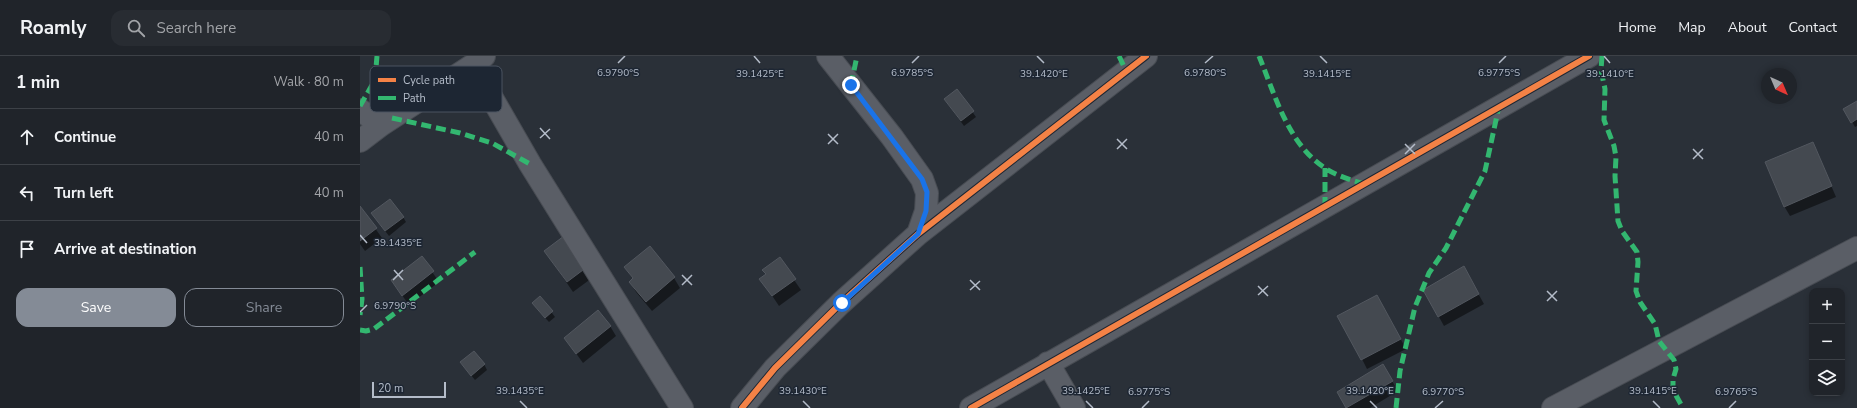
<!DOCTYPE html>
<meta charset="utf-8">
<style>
:root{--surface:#20242a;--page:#282c32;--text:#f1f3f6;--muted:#a2a4a8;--line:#3d4147;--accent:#848b96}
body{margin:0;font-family:"Nunito Sans",sans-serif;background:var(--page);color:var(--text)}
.controls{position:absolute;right:12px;bottom:12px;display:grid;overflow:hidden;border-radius:8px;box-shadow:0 2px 6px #0003}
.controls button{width:36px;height:36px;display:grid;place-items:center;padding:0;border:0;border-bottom:1px solid var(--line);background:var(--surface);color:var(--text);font:20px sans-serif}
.compass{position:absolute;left:1401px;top:12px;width:36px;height:36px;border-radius:50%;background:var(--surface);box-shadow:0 2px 6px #0003;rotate:136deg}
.scale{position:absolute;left:12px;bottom:10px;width:74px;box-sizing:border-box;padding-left:4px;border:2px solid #b4bcc9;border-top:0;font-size:11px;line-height:14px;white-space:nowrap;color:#b4bcc9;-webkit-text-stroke:3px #1d2633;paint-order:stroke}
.stop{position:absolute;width:12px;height:12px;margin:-9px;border:3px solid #1a73e8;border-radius:50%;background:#fff}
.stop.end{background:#1a73e8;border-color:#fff;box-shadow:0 1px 4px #0008}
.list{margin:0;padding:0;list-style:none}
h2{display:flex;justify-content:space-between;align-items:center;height:52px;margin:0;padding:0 16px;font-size:17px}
h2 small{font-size:13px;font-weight:400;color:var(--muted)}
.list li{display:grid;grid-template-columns:26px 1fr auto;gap:12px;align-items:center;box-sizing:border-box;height:56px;padding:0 16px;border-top:1px solid var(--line)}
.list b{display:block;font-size:15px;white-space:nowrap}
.list em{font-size:13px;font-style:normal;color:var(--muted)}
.actions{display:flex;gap:8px;padding:12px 16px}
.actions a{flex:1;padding:9px 0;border:1px solid var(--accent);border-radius:12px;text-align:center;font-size:14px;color:var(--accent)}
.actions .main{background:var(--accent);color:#fff}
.icon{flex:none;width:22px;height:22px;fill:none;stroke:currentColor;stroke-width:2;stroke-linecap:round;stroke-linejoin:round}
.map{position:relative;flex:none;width:1497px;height:352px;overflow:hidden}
header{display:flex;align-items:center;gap:24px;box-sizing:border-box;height:56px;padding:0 20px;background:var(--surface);border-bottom:1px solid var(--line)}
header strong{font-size:19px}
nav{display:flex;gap:22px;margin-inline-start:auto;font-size:14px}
.search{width:280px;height:36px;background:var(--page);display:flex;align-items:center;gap:10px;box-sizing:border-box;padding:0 14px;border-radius:12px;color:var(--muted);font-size:15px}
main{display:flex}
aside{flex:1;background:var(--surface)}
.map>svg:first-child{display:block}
.shadow{fill:#0007}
.building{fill:#444950;stroke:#52575f}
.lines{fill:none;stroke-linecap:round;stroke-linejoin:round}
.street-casing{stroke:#484c53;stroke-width:24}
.street{stroke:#5a5e66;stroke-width:22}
.quiet{stroke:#33b770;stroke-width:5;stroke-dasharray:10 5;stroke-linecap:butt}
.cycleway-casing{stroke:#1d2633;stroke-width:8}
.cycleway{stroke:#f48246;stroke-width:6}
.route{stroke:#1a73e8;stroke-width:5}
.ticks{fill:none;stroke:#b4bcc9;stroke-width:1.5}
.key{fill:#1d2633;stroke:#4a5360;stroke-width:1}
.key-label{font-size:11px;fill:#b4bcc9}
.ticks-label{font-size:10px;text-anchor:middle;fill:#b4bcc9;stroke:#1d2633;stroke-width:3;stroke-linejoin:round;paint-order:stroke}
</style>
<header>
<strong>Roamly</strong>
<div class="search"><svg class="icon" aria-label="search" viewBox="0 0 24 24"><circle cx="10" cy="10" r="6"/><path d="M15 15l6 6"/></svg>Search here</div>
<nav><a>Home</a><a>Map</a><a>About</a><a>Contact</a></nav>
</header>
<main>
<aside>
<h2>1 min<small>Walk · 80 m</small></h2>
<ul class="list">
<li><svg class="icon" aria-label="ahead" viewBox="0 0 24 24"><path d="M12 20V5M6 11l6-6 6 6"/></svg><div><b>Continue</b></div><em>40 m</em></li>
<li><svg class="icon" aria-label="left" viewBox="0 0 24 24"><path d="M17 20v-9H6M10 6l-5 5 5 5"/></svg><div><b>Turn left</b></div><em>40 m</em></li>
<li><svg class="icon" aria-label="arrive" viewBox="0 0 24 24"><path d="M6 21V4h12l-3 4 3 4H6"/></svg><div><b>Arrive at destination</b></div></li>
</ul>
<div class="actions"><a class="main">Save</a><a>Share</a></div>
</aside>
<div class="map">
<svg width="1497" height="352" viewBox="0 0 1497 352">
<rect width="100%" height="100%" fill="#2a3038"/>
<path class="shadow" d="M597,34L616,61L604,70L588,48Z
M1497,46V70L1495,71L1485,53Z
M1453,87L1476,141L1430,160L1424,150Z
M0,151L22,182L5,195L0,188Z
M43,161L46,166L29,180L16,163Z
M204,181L232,222L213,236L185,195Z
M62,201L79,226L49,249L32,225Z
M419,202L441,234L419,250L401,223L406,219L403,214Z
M266,212L314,222L320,232L292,255L276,236L270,226L273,223Z
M1104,212L1124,248L1084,270L1064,234Z
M180,241L195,261L189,266L176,252Z
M1023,250L1046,293L1007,313L1002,303Z
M250,270L256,280L223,307L205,282Z
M101,307L124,308L127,314L115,324Z
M1023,310L1038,335L1010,352H987L978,336Z"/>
<path class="building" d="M597,33L614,55L601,65L584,43Z
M1497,45V63L1491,67L1483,53Z
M1453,86L1472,130L1424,151L1405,106Z
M30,143L44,161L25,175L11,157Z
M0,150L17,172L0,185Z
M204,180L227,211L207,226L184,195Z
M290,190L315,221L286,246L269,226L273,222L264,211Z
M62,200L74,215L42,240L31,224Z
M420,201L436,223L412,240L399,223L406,218L402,214Z
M1104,210L1119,238L1078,261L1063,234Z
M1017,239L1041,283L1001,304L977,260Z
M180,240L193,255L185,262L172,247Z
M238,254L251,270L216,298L204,282Z
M114,295L125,308L111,320L100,306Z
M1023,308L1033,325L986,352L977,336Z"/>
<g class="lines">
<g class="street-casing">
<path id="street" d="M468,0L532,81L562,123L567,137L566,155L558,178
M113,9L170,108L322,352
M0,54L21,69
M0,85L21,69L113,9L124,0
M688,307L714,352
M382,352L415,312L481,247L558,178L786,0
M611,352L1229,0
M1193,352L1497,192"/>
</g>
<use href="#street" class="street"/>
<path class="quiet" d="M759,0L766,15
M899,0C915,39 928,88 965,112C977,120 991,124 1005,128
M1242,0L1241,14L1245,33L1244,64L1254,90L1256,101L1255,120L1258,165L1262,175L1277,196L1278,206L1276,235L1280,246L1295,268L1299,285L1314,304L1316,313L1313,323V334L1323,352
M491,29L497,0
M0,50L15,24L17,0
M32,62L100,77L132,87L170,108
M965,151V112
M0,211L2,243L0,259
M0,274L6,275L14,273L115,196
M1036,352L1040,315L1055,251L1069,217L1086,192L1125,115L1139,50"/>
<g class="cycleway-casing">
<path id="cycleway" d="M382,352L415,312L481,247L558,178L786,0
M611,352L1229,0"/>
</g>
<use href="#cycleway" class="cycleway"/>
</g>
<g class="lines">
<path class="route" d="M482,247L558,178L566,155L567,136L562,123L491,29"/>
</g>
<path class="ticks" d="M394,0L400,7M677,0L684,7M960,0L967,7M1244,0L1250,7M258,7L265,0M552,7L559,0M845,7L853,0M1139,7L1146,0M180,72L190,83M468,78L478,88M180,82L190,73M757,83L767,93M468,88L478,78M1045,88L1055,98M757,93L767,83M1333,93L1343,103M1045,98L1055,88M1333,103L1343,93M0,179L7,187M34,214L43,224M322,219L332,229M33,224L43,214M610,224L620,234M322,229L332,219M898,230L908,240M610,234L620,225M1187,235L1197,245M898,239L908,230M1187,245L1197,235M0,256L7,249M160,345L167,352M443,345L450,352M726,345L733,352M1010,345L1017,352M1293,345L1300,352M782,352L789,345M1075,352L1083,345M1369,352L1376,345"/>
<rect x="10" y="10" width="132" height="46" rx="6" class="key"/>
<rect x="18" y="22" width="18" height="4" fill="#f48246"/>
<rect x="18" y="40" width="18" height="4" fill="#33b770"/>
<g class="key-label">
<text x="43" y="28">Cycle path</text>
<text x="43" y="46">Path</text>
</g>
<g class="ticks-label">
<text x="258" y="20">6.9790°S</text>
<text x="552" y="20">6.9785°S</text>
<text x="845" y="20">6.9780°S</text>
<text x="1139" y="20">6.9775°S</text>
<text x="400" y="21">39.1425°E</text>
<text x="684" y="21">39.1420°E</text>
<text x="967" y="21">39.1415°E</text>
<text x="1250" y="21">39.1410°E</text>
<text x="38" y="190">39.1435°E</text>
<text x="35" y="253">6.9790°S</text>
<text x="160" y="338">39.1435°E</text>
<text x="443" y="338">39.1430°E</text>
<text x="726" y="338">39.1425°E</text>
<text x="1010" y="338">39.1420°E</text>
<text x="1293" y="338">39.1415°E</text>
<text x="789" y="339">6.9775°S</text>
<text x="1083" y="339">6.9770°S</text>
<text x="1376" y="339">6.9765°S</text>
</g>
</svg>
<div class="controls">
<button>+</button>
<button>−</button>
<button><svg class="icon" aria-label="layers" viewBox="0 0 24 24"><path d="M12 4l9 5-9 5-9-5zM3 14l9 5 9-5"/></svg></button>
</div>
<svg class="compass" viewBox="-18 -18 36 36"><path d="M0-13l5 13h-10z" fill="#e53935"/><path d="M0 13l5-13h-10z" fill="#a2a4a8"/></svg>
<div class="scale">20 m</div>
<div class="stop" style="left:482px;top:247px"></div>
<div class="stop end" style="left:491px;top:29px"></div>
</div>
</main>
